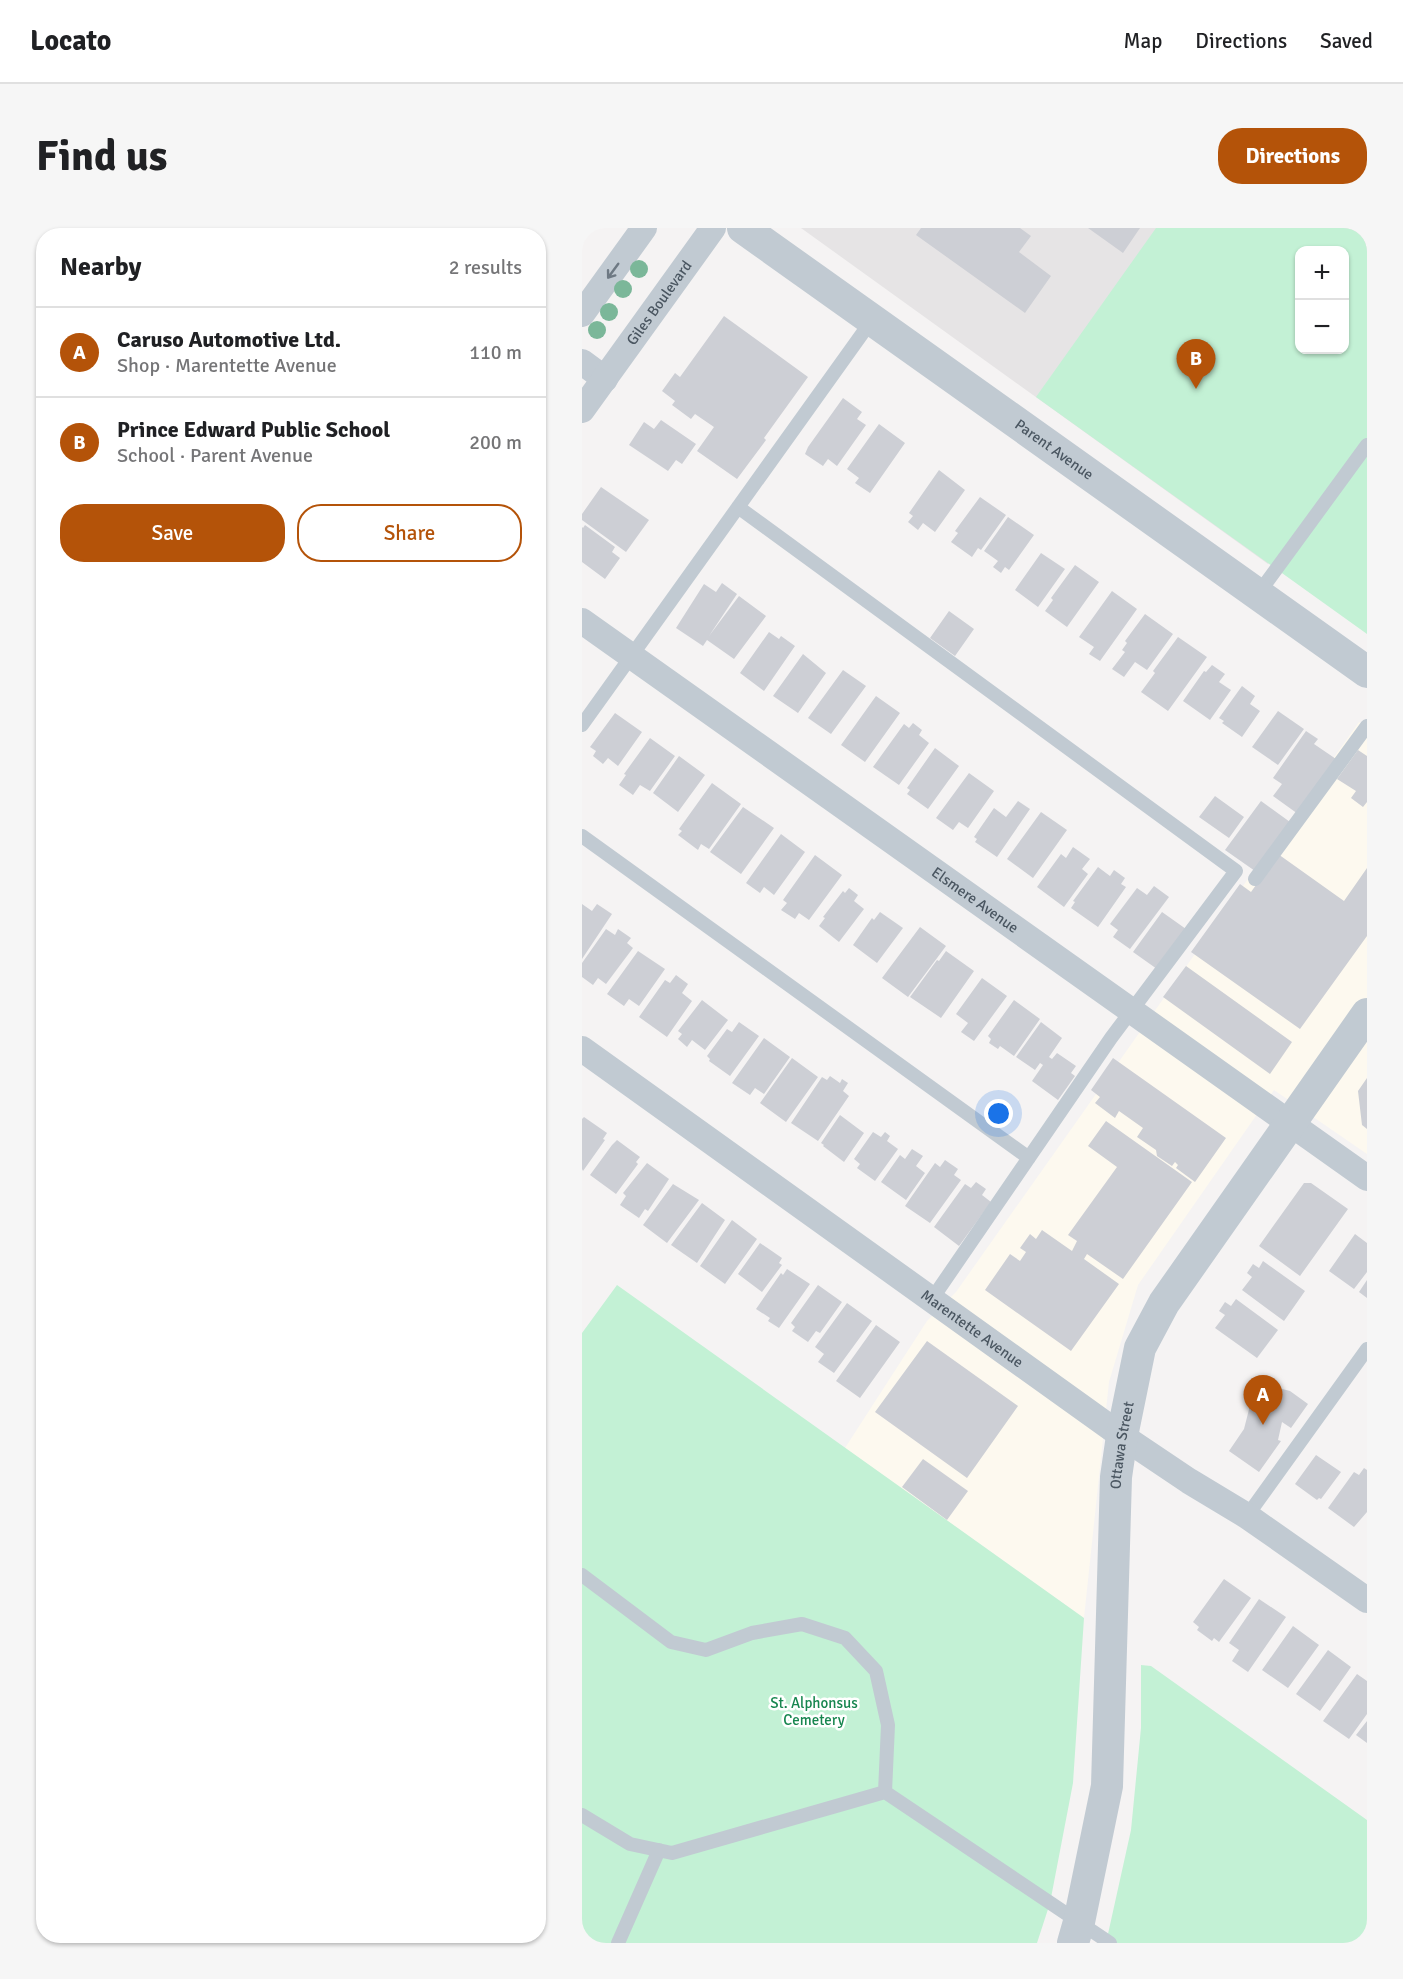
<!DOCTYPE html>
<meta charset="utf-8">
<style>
:root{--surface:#fff;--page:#f6f6f6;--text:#202124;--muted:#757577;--line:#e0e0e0;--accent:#b45309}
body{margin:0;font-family:Signika,sans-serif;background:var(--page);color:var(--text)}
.controls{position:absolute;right:18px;top:18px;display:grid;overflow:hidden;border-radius:12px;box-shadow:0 2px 4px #0004}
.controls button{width:54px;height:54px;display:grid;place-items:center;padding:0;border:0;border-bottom:2px solid var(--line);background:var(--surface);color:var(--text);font:30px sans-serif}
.you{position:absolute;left:417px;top:886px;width:21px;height:21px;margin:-15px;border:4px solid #fff;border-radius:50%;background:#1a73e8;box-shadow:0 0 0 9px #1a73e833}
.badge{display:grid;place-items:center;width:39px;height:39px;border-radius:50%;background:var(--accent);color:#fff;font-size:20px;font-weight:700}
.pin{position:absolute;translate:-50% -50px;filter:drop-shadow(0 2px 3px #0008)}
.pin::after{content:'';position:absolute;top:32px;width:21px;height:18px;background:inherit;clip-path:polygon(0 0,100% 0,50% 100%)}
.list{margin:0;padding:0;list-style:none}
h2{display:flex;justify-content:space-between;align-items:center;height:78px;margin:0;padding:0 24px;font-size:26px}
h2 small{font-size:20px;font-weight:400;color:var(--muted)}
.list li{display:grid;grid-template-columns:39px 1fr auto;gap:18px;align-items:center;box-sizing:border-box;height:90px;padding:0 24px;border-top:2px solid var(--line)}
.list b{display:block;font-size:22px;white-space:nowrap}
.list p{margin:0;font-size:20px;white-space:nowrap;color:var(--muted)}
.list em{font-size:20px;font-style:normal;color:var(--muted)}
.actions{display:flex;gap:12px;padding:18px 24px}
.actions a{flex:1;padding:14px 0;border:2px solid var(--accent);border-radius:24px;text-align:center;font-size:21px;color:var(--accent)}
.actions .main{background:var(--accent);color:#fff}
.map{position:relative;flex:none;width:785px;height:1715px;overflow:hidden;border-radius:24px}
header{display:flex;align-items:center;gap:36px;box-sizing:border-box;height:84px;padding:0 30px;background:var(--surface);border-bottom:2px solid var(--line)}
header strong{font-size:28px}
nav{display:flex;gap:33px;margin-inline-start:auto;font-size:21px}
.intro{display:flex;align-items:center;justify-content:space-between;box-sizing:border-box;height:144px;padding:0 36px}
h1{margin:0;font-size:42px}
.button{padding:15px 27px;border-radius:24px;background:var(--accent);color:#fff;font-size:21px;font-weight:700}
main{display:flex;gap:36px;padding:0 36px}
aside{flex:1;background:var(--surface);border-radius:24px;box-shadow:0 2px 4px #0004}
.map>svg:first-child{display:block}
.commercial{fill:#fdf9ef}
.education{fill:#e6e4e5;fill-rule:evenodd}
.green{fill:#c3f1d5;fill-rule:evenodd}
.building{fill:#cdcfd5}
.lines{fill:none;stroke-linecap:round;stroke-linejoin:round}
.service{stroke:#c1cad2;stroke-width:14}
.minor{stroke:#c1cad2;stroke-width:26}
.tertiary{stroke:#c1cad2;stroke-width:32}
.tree{fill:#7bb799}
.oneway{stroke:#6e7983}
.labels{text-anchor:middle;stroke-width:5;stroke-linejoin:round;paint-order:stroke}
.street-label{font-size:15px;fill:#4a5661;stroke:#fff}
.park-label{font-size:15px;fill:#17864f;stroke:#fff}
</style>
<header>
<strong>Locato</strong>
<nav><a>Map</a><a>Directions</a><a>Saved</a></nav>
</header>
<div class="intro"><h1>Find us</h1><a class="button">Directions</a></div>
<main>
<aside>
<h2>Nearby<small>2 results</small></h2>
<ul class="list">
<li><span class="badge">A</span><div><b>Caruso Automotive Ltd.</b><p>Shop · Marentette Avenue</p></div><em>110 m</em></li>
<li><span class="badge">B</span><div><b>Prince Edward Public School</b><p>School · Parent Avenue</p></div><em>200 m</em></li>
</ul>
<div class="actions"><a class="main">Save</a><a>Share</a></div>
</aside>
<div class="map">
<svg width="785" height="1715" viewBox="0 0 785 1715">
<rect width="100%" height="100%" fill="#f5f3f3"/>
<path class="commercial" d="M777,494L785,499V926L692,862L556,1057L527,1154L502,1390L263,1220L345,1093L374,1064Z"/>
<path class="education" d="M219,0H785V200L686,336ZM718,22H762V122H718Z"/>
<path class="green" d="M574,0H785V406L454,169ZM718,22H762V122H718Z
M35,1057L502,1390L491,1555L468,1675L455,1715H0V1105Z
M559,1437L569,1438L785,1592V1715H524L549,1602L559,1500Z"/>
<path class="building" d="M339,0H438L449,8L437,24L469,48L443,85L334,7Z
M506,0H558L541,25Z
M142,88L226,149L182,210L184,212L155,251L115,223L132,199L113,186L109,191L90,177L93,173L80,163L93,145L98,149Z
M261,170L280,184L275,191L284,197L255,238L246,231L241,238L223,226L226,219Z
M79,192L114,216L100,236L94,232L86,243L47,217L62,194L72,201Z
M297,196L323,215L288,265L273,255L277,250L265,241Z
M357,242L383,262L353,304L341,295L336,302L326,294L331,288L327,285Z
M19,259L67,292L44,324L0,292V286Z
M398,269L424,287L399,322L396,320L390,329L369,314L376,305L373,303Z
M426,289L452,307L427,342L423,339L419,345L411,339L416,333L402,323Z
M3,297L33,319L30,324L38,330L23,351L0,334V299L1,300Z
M459,325L483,341L456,379L433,362Z
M493,337L517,354L485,399L463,383L471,372L469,370Z
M140,355L155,366L127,408L157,368L184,388L152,431L125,412L121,418L94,400L122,356L134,364Z
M530,363L555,381L518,433L507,426L512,419L497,409Z
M367,383L392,401L373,428L348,410Z
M563,386L591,406L565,442L553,434L542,449L530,441L543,424L540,422L545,415L543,413Z
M187,404L197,411L199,408L213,418L182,463L158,445Z
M596,409L625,429L586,483L559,464L573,445L571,443Z
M221,426L244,445L216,485L191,468Z
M630,437L643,446L637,454L649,462L628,492L601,473L622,443L624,444Z
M261,442L284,458L249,506L226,490Z
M660,458L673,468L668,476L678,483L660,509L640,495L642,493L637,490Z
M294,468L318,485L283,534L259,517Z
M696,483L722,501L696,537L670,519Z
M33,485L60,504L36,538L26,530L21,536L11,528L14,523L8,519Z
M331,495L340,502L337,507L347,515L317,557L291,539L322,496L327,500Z
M724,503L736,511L732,516L754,531L716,586L691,568L700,556L691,550Z
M68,510L93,528L68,563L58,557L51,567L37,557L44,547L42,546Z
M353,520L377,538L346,581L325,566L328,562L325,560Z
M776,522L785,528V574L781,579L769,570L774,563L755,551Z
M97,528L123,547L96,584L71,565Z
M387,545L412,563L386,600L377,594L371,602L354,590Z
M130,555L159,576L127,621L119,616L116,622L96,607L100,603L97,601Z
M633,568L662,589L647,610L617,589Z
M436,573L448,581L415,629L393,614L395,611L392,609L412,580L424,589Z
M679,573L708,594L673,643L643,622Z
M161,579L192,600L159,646L128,624Z
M459,584L485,602L451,650L425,631Z
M199,606L223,624L192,667L182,659L178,665L164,655Z
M491,619L508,631L500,641L506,646L482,679L455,659L479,626L484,630Z
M696,626L762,673L785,640V708L718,801L609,724L658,656L669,664Z
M233,627L260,647L227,692L217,685L213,691L199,682L205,675L201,672Z
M516,639L528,648L532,642L543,650L539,656L544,659L516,699L489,680L493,674L491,673Z
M572,658L587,669L548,721L531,709L536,702L528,696L555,660L565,667Z
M267,660L276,667L272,673L282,681L257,714L237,698L243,690L241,689L261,663L263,665Z
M0,676L10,683L15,676L30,686L0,731Z
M298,684L321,700L295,735L271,717L290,690L292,692Z
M580,684L604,701L575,741L551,724Z
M338,699L364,718L326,769L300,750Z
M24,701L33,707L36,701L49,710L45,715L51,720L24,756L16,750L11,757L0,749V735Z
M56,723L83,741L57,778L47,771L42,778L25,766Z
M364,723L392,743L359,790L328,769L355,732L357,733Z
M604,738L710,814L688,846L581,769Z
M94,747L106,756L100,765L110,773L85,809L57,789L83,752L88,755Z
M400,750L425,768L392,813L379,804L386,795L374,786Z
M120,772L146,792L123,822L110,812L105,819L96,811L100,806L96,803Z
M432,772L458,791L432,828L418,818L416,821L407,815L409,811L406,808Z
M157,794L177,808L148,848L127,833L128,831L125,828L145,801L150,804Z
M459,794L480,810L467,829L470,831L475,825L494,838L489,845L493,848L476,872L450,853L461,837L458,835L453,842L434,829Z
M182,810L208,829L182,866L173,860L168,867L150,855Z
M210,830L236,849L204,894L178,875Z
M531,830L644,910L613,954L594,940L596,937L593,934L590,938L575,928L574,922L555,909L561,900L537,883L533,890L513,875L518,869L509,862Z
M248,848L258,855L260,851L266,855L261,863L267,868L236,913L209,895L240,849L245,852Z
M785,850V901L780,897L776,863Z
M258,887L282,905L262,934L241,918L242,917L239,915Z
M2,889L25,905L21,911L23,912L1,943L0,941V891Z
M524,893L610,954L541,1051L505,1026L502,1031L537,1056L489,1123L403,1062L428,1026L438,1033L444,1024L438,1020L448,1006L454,1011L460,1002L490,1023L495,1013L486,1007L535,939L506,918Z
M291,904L299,909L303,904L308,908L305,913L316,921L293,953L275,940L278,936L272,931Z
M35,912L58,929L54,934L56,936L34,966L8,947L30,917Z
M330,921L341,928L334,938L343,945L324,972L299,954L318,927L323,931Z
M363,932L376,941L372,947L379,952L348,995L323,978L353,935L358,939Z
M65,935L87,951L66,983L63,981L57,990L38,977L44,968L41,965Z
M394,954L404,961L400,967L409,974L377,1018L352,999L383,956L389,960Z
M722,955H729L766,981L718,1048L677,1018Z
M91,956L117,972L85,1015L61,997Z
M120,975L143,992L115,1035L89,1017Z
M150,992L175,1011L143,1056L118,1038Z
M773,1006L785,1015V1044L772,1061L747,1043Z
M178,1015L200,1030L197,1035L200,1037L180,1064L156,1046Z
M681,1033L723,1063L702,1093L660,1062L670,1049L665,1045L671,1036L677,1040Z
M205,1041L228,1056L197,1100L186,1093L188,1090L174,1081L199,1045L201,1047Z
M785,1052V1070L777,1064Z
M236,1057L260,1074L238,1105L234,1103L226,1114L210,1103L213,1099L209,1095Z
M654,1071L696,1102L675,1130L633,1100L643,1087L637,1083L643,1074L649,1078Z
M265,1075L290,1093L252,1145L236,1134L242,1126L233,1119Z
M294,1097L318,1114L278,1170L254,1153Z
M345,1113L436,1178L385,1250L293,1184Z
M674,1154L708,1163L726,1176L709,1200L700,1194L696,1212L699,1213L677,1244L647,1223L662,1201Z
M734,1227L759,1244L739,1271L737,1270L735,1272L713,1256Z
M341,1231L386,1263L365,1292L320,1259Z
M782,1240L785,1242V1284L772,1299L746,1280L772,1244L777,1247Z
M642,1351L669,1370L637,1414L632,1410L630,1413L615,1402L617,1399L611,1394Z
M677,1371L704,1389L666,1444L650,1433L657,1422L647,1415Z
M711,1398L737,1417L706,1460L680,1442Z
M746,1422L769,1439L738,1483L714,1466Z
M775,1446L785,1453V1486L767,1511L741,1493Z
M785,1493V1515L774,1507Z"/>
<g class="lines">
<path class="service" d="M156,279L654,643L529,810L350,1071
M676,366L785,217
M0,497L290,92
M0,608L447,930
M673,651L785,498
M665,1288L785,1121
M0,1347L89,1414L124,1422L170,1405L220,1396L263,1410L294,1443L306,1497L303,1564
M303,1564L528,1715
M0,1587L48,1616L90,1625L303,1564
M36,1715L77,1622"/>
<g class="minor">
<path d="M0,86L62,0"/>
<path d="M0,134L23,151"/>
<path id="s1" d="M0,182L131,0"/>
<path id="s2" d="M0,393L785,950"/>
<path id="s3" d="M0,821L540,1208L607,1253L665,1288L785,1372"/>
</g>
<g class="tertiary">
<path id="s4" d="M161,0L785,444"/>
<path id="s5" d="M491,1715L497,1694L525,1558L534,1249L540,1208L558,1120L582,1075L785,786"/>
</g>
</g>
<g class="tree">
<circle cx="57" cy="41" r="9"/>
<circle cx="41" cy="61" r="9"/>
<circle cx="27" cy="84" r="9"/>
<circle cx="15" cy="102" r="9"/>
</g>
<defs><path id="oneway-shaft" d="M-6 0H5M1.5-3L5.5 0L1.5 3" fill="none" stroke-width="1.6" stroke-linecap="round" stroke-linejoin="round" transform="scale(1.5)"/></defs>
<use class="oneway" href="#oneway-shaft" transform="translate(31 43) rotate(126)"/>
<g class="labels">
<g class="street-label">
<text dy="5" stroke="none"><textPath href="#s1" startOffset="132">Giles Boulevard</textPath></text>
<text dy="5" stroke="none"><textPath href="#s4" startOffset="382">Parent Avenue</textPath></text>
<text dy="5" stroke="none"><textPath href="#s2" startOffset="482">Elsmere Avenue</textPath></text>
<text dy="5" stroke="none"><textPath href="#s3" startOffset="480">Marentette Avenue</textPath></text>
<text dy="5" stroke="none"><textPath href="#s5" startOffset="502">Ottawa Street</textPath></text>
</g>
<g class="park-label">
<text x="232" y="1480">St. Alphonsus<tspan x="232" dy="17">Cemetery</tspan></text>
</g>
</g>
</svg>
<div class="controls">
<button>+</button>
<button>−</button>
</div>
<div class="you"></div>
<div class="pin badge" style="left:681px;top:1197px">A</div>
<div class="pin badge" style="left:614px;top:161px">B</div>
</div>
</main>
